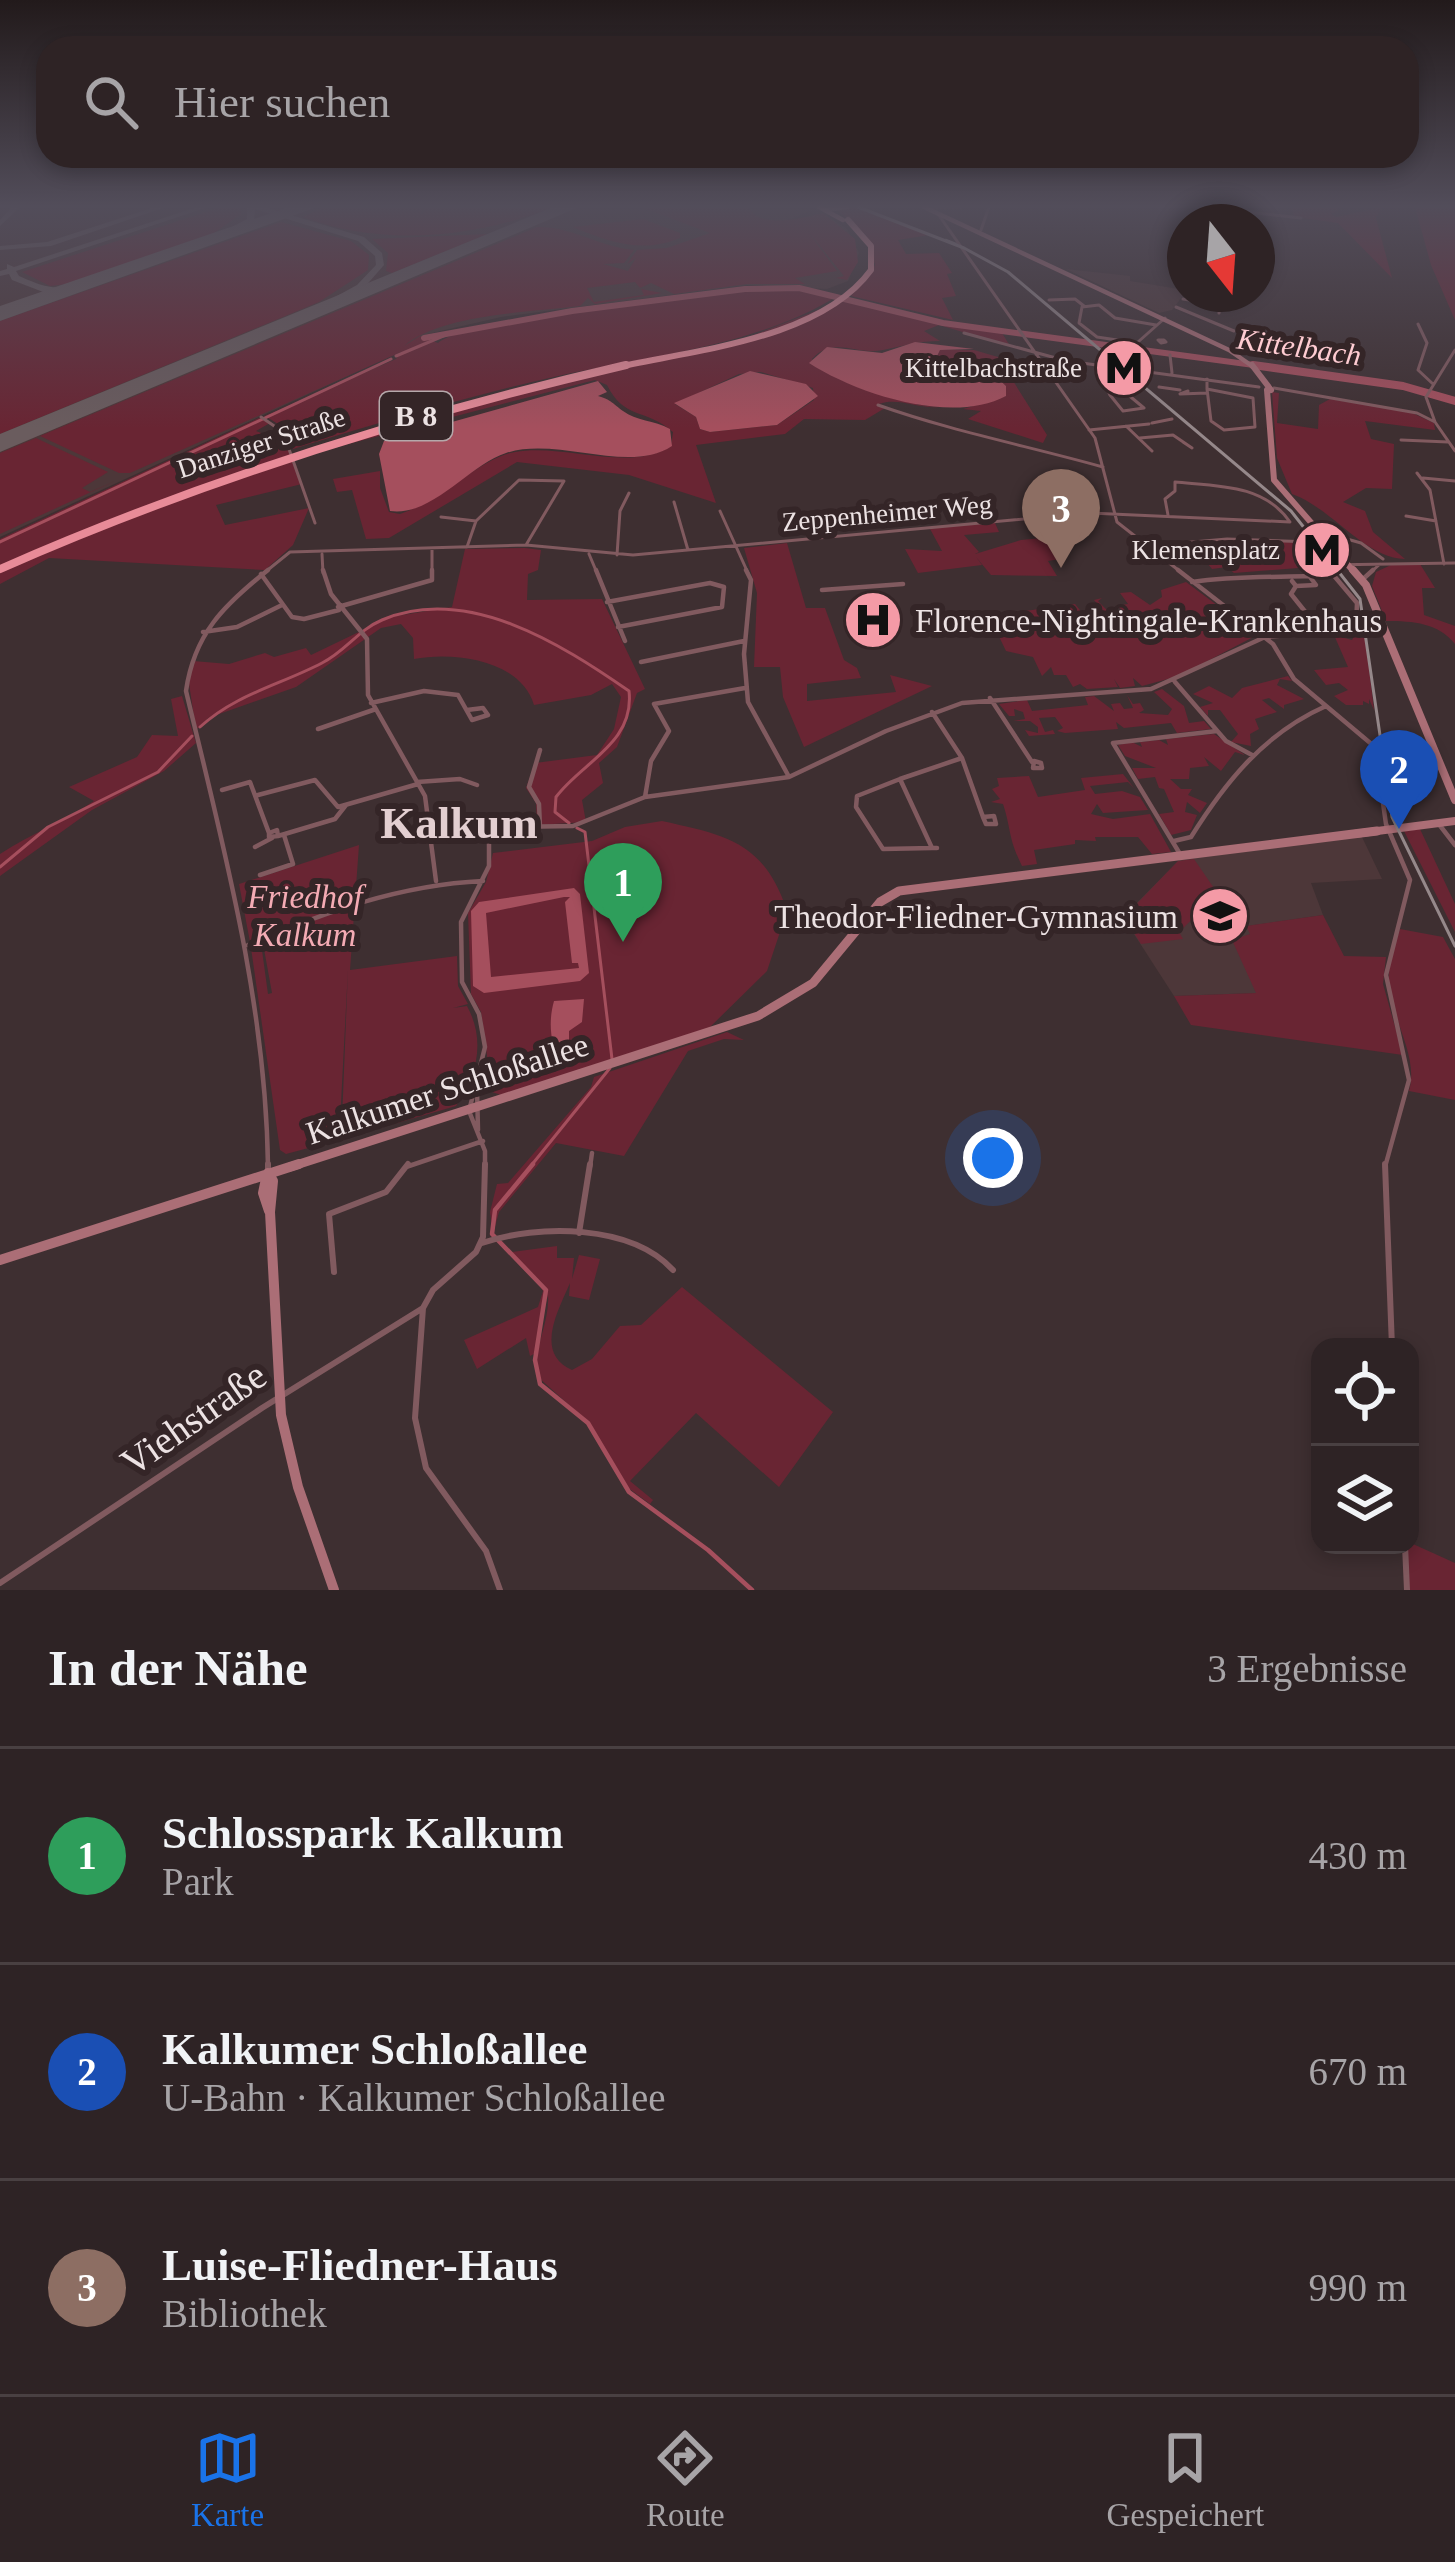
<!DOCTYPE html>
<html lang="de">
<meta charset="utf-8">
<style>
:root{--surface:#2e2325;--page:#362b2d;--text:#f1f3f6;--muted:#a7a4a7;--line:#494042;--accent:#1a73e8}
body{margin:0;font-family:"Times New Roman",serif;background:var(--page);color:var(--text)}
.controls{position:absolute;right:36px;bottom:36px;display:grid;overflow:hidden;border-radius:24px;box-shadow:0 6px 18px #0003}
.controls button{width:108px;height:108px;display:grid;place-items:center;padding:0;border:0;border-bottom:3px solid var(--line);background:var(--surface);color:var(--text);font:60px sans-serif}
.compass{position:absolute;left:1167px;top:204px;width:108px;height:108px;border-radius:50%;background:var(--surface);box-shadow:0 6px 18px #0003;rotate:163deg}
.you{position:absolute;left:993px;top:1158px;width:42px;height:42px;margin:-30px;border:9px solid #fff;border-radius:50%;background:#1a73e8;box-shadow:0 0 0 18px #1a73e833}
.badge{display:grid;place-items:center;width:78px;height:78px;border-radius:50%;background:var(--accent);color:#fff;font-size:39px;font-weight:700}
.pin{position:absolute;translate:-50% -99px;filter:drop-shadow(0 3px 6px #0008)}
.pin::after{content:'';position:absolute;top:63px;width:42px;height:36px;background:inherit;clip-path:polygon(0 0,100% 0,50% 100%)}
.list{margin:0;padding:0;list-style:none}
h2{display:flex;justify-content:space-between;align-items:center;height:156px;margin:0;padding:0 48px;font-size:51px}
h2 small{font-size:39px;font-weight:400;color:var(--muted)}
.list li{display:grid;grid-template-columns:78px 1fr auto;gap:36px;align-items:center;box-sizing:border-box;height:216px;padding:0 48px;border-top:3px solid var(--line)}
.list b{display:block;font-size:45px;white-space:nowrap}
.list p{margin:0;font-size:39px;white-space:nowrap;color:var(--muted)}
.list em{font-size:39px;font-style:normal;color:var(--muted)}
.icon{flex:none;width:66px;height:66px;fill:none;stroke:currentColor;stroke-width:2;stroke-linecap:round;stroke-linejoin:round}
.map{position:relative;flex:none;width:1455px;height:1590px;overflow:hidden}
.search{position:absolute;background:var(--surface);box-shadow:0 6px 18px #0003;left:36px;right:36px;top:36px;height:132px;display:flex;align-items:center;gap:30px;box-sizing:border-box;padding:0 42px;border-radius:36px;color:var(--muted);font-size:45px}
.sheet{height:804px;background:var(--surface)}
nav{display:flex;justify-content:space-around;align-items:center;box-sizing:border-box;height:168px;border-top:3px solid var(--line);background:var(--surface);font-size:33px;color:var(--muted)}
nav a{display:grid;justify-items:center;gap:6px}
nav .on{color:var(--accent)}
.map>svg:first-child{display:block}
.built{fill:#4d3739}
.green{fill:#692533;fill-rule:evenodd}
.water{fill:#a54f5d;fill-rule:evenodd}
.lines{fill:none;stroke-linecap:round;stroke-linejoin:round}
.stream-far1{stroke:#a54f5d;stroke-width:3}
.stream{stroke:#a54f5d;stroke-width:4.5}
.river-far1{stroke:#a54f5d;stroke-width:6}
.river{stroke:#a54f5d;stroke-width:8}
.taxiway{fill:#6a5c5e;fill-rule:evenodd}
.runway{fill:#6a5c5e;fill-rule:evenodd}
.street-far2{stroke:#815a5f;stroke-width:3}
.street-far1{stroke:#815a5f;stroke-width:4.5}
.street{stroke:#815a5f;stroke-width:6}
.secondary-far4{stroke:#ab6e76;stroke-width:4.5}
.secondary-far3{stroke:#ab6e76;stroke-width:6}
.secondary-far2{stroke:#ab6e76;stroke-width:8}
.secondary-far1{stroke:#ab6e76;stroke-width:9}
.secondary{stroke:#ab6e76;stroke-width:10}
.primary{stroke:#cb7e88;stroke-width:4.5}
.highway-far1{stroke:#e88b98;stroke-width:6}
.highway{stroke:#e88b98;stroke-width:8}
.tram{stroke:#95888a;stroke-width:3}
.rail{stroke:#95888a;stroke-width:3;stroke-dasharray:12 12;stroke-linecap:butt}
.labels{text-anchor:middle;stroke-width:12;stroke-linejoin:round;paint-order:stroke}
.far-poi-label{font-size:27px;fill:#ece2e3;stroke:#342527;text-anchor:end}
.far-street-label{font-size:27px;fill:#ece2e3;stroke:#342527}
.far-water-label{font-size:30px;font-style:italic;fill:#ffccd2;stroke:#342527}
.shield{fill:#342527;stroke:#b5a9ab;stroke-width:3}
.shield-label{font-size:30px;font-weight:bold;fill:#ece2e3}
.poi-label{font-size:33px;fill:#ece2e3;stroke:#342527;text-anchor:start}
.park-label{font-size:33px;font-style:italic;fill:#f4abb4;stroke:#342527}
.street-label{font-size:33px;fill:#ece2e3;stroke:#342527}
.near-street-label{font-size:39px;fill:#ece2e3;stroke:#342527}
.district-label{font-size:45px;font-weight:bold;fill:#e3cfd1;stroke:#342527}
</style>
<div class="map">
<svg width="1455" height="1590" viewBox="0 0 1455 1590">
<rect width="100%" height="100%" fill="#3e2f31"/>
<path class="built" d="M0,207H809L813,209L785,222L823,213L847,229L859,253L848,281L827,289L748,285L501,317L423,335V341L0,537Z
M1066,269L1130,276V281L1185,290V293L1172,310L1159,313Z
M1362,837L1382,879L1311,883L1323,915L1247,926L1251,934L1233,941L1257,993L1174,996L1123,917L1181,858Z"/>
<path class="green" d="M221,207H240L241,214L213,234L68,284L50,286L22,272Z
M324,207H423L421,216L426,207H553C476,238 381,247 303,217Z
M641,207H749C757,228 798,220 823,213L855,239L858,262L847,280L836,278L844,276L807,230L837,271L795,278L805,284H747L674,294L651,283L640,288L635,282L587,288L594,302L644,295L641,289L662,293L595,304L588,298L580,306C532,312 440,314 404,346L420,336L438,343C467,318 714,290 765,288C790,287 815,289 839,295C758,346 650,356 558,376C469,396 381,422 293,449L283,427L265,416L396,359L401,352L130,473H119L40,436L537,227C571,226 600,247 634,250L624,263L603,264L628,271L636,258L627,264L637,250L667,248L710,233Z
M856,207L929,235L898,240L906,254L939,253L952,273L947,274L956,296L942,298L953,320L851,296L875,265L866,235L837,210Z
M1290,207H1336L1338,211L1331,214L1336,217L1382,207L1376,218L1392,278L1338,223L1295,217Z
M1415,207H1455V320L1431,265Z
M643,219L680,233V238C642,254 609,242 573,227Z
M281,222L351,241L369,255L368,270L319,302L0,434V321Z
M488,234L392,273L386,271L388,253L372,239Z
M847,299L942,324L1002,333L1010,346L939,325L924,331L940,341C919,341 902,346 883,350C858,356 833,335 812,359C825,381 911,407 939,407C918,409 898,397 879,404L885,408L865,420L804,419L785,434L696,445L716,503L629,475L517,462L389,538L366,539L352,490L337,492L333,479L380,471V488L389,512L400,514C438,502 482,457 515,452C564,443 630,473 671,446L673,432C646,408 624,420 607,385L595,380L329,449L376,429L746,338ZM761,372L813,388L814,400L777,425L710,432L700,429L696,417L675,404L739,374Z
M940,350H974L998,357L1047,435L1043,443L968,419L981,411L963,409L1006,396V386L993,374L938,366L934,353Z
M1272,392L1279,393L1277,423L1318,429L1319,405L1330,399L1410,412L1434,423L1435,430L1365,421L1371,439L1394,444L1392,489L1366,488L1343,502L1365,511L1373,532L1405,559C1364,558 1332,508 1292,494L1277,458Z
M259,418L270,423L256,431L269,436L281,432L302,484L216,505L225,525L309,508L293,545L265,570L49,558L0,584V539Z
M36,438L108,472L82,488L90,492L115,481L0,534V453Z
M995,523L999,532L964,535L979,552L975,554L1021,540L1051,537L1058,542L1051,545L1060,559L1048,561L1057,576L991,575L976,557L982,565L918,573L905,549L942,551L929,527Z
M1240,540L1310,543L1323,566L1234,573L1227,567L1212,569L1189,541Z
M787,543L806,608H825L844,660L857,668L861,678L807,684V701L896,692L890,675L932,686L804,747L783,697L780,667H754L757,593L744,548Z
M525,548L541,550L538,570L528,574L527,600L602,599L645,689L637,693L617,747L599,763L603,783L582,800L586,822L537,825L536,803L526,788L535,763L597,755L614,729L621,697L612,684L591,695L534,705C521,660 454,651 414,659L413,638L401,624L381,628L296,687L208,718L196,730L188,677L193,661L229,664L265,653L274,657L306,648L311,655L390,617L452,607L465,549Z
M1420,564L1435,588H1422L1424,615L1455,626V644C1438,623 1414,621 1386,621L1372,586L1376,572L1391,565Z
M1186,582L1257,635L1179,676L1142,686L1133,678L1135,686L1120,688L1114,679L1118,687L1087,689L1080,684L1073,687L1066,675H1054L1051,667L1042,676L1033,657L1006,651L989,616L1075,604L1092,625L1112,621L1094,600L1102,598L1098,601C1109,613 1122,624 1137,618L1116,606L1128,604L1120,593L1131,592L1150,605L1162,597L1161,590Z
M1355,634H1365L1374,710L1369,699V704L1363,701V705H1346L1334,696L1348,690L1339,683L1326,685L1314,670L1348,667L1334,635L1352,640Z
M1288,676L1292,681L1280,679L1277,685L1304,699L1284,705V709L1269,698L1262,700L1277,712L1255,719L1259,729L1250,734L1251,746L1231,742L1238,734L1220,710H1208V716L1200,707L1213,703L1193,694L1209,686L1232,698L1242,688Z
M1162,689L1184,706L1189,723L1204,721L1211,729L1177,733L1171,723L1124,728L1116,722L1118,729L1065,733L1057,731L1063,728L1055,717L1039,718L1045,732L1053,730L1055,734L1029,736L1025,730L1038,733V727L1030,721H1013L1025,719L1023,712L1014,709L1015,716H1009L999,704L1027,700L1032,711L1088,705L1085,697L1094,696L1114,711L1111,704L1120,703L1124,709L1133,708L1127,695L1133,704L1140,703L1144,710L1139,713L1168,715L1172,709L1154,692Z
M182,696L196,743L164,771L92,810L0,876V854C31,834 64,821 94,801L69,787L137,757L152,735L178,736L171,699Z
M1214,734L1245,755L1235,752L1221,771L1204,757L1209,766L1190,768L1189,779H1170L1181,789H1192L1188,795L1207,803L1200,813L1187,802L1185,812L1197,815L1191,830L1171,835L1159,814L1174,812L1164,789L1159,788L1155,777L1138,779L1132,768H1156L1125,756L1118,745L1132,742L1142,747L1140,742L1159,740L1168,745L1166,739Z
M1123,774L1134,788L1128,782L1090,786L1095,794L1122,791L1140,797L1148,810L1103,813L1097,804L1091,814L1113,819L1150,814L1171,852L1152,854L1138,837H1095L1096,841L1075,840V844L1034,850L1037,864L1022,866C1008,838 1011,828 1003,804L991,802L1000,799L992,789L999,786L997,778L1029,776L1038,797L1085,790L1081,778Z
M662,821C725,835 764,841 787,911L767,971L708,1029L501,1095L492,1092L481,1012L471,994L468,913L486,882L493,853L592,841L625,827Z
M1420,829L1455,904V932L1404,831Z
M359,845L350,970L457,956L458,986L468,1004L453,1008L467,1006C486,1041 477,1075 456,1106L345,1138L342,1121L348,969L340,1122L342,1139L286,1154L280,1150L251,948L261,943L268,994L272,993L262,938L250,942L239,884Z
M1194,859L1218,894L1179,932L1183,939L1141,944L1124,917L1178,861Z
M1323,915L1344,956L1386,957L1383,984L1403,1055L1191,1025L1174,996L1256,993L1232,940L1250,934L1246,926Z
M1400,929L1443,937L1455,959V1100L1409,1091C1419,1057 1392,1020 1389,986C1387,966 1394,948 1400,929Z
M727,1032L744,1040L724,1039L688,1051L624,1156L556,1143L499,1212L493,1234L490,1212L497,1184L508,1183L591,1087L594,1077Z
M557,1246V1258H574L572,1279L579,1255L600,1259L589,1300L569,1296L570,1283C558,1311 534,1353 572,1370L592,1359L620,1326L641,1325L682,1287L833,1412L779,1487L696,1413L630,1481L653,1500L650,1504L623,1484L589,1423L538,1377C532,1348 550,1324 548,1295L534,1354L530,1356L526,1338L477,1369L464,1340L538,1307L543,1291L537,1280L546,1287L512,1252Z
M1413,1544L1455,1563V1590H1408V1548Z"/>
<path class="water" d="M915,342L974,349L940,350L934,362C953,379 986,364 1006,386V396C952,425 857,394 809,363L827,347L882,353Z
M750,371L806,384L818,396L777,425L710,432L700,429L696,417L674,403Z
M598,381L607,392L598,396C612,400 613,404 623,411C636,421 654,420 670,429L672,446C628,475 558,436 506,453C469,465 432,517 390,511L379,454L384,441Z
M574,888L580,894L589,973L580,981L484,993L473,986L471,911L479,902ZM564,897H570L565,902L572,963H578L579,968L491,977L486,913Z
M584,999L582,1022L569,1031V1058L562,1064C550,1046 548,1022 554,1001Z"/>
<g class="lines">
<path class="stream-far1" d="M396,356L448,334
M0,542L391,359
M200,727C236,694 280,685 322,663C345,652 358,630 382,620C467,584 561,644 629,691C635,743 582,762 556,797L555,812L569,823
M577,828L585,832L612,1059
M0,867L48,827L158,772L192,736
M530,1167L610,1068"/>
<path class="stream" d="M533,1164L495,1210L492,1234L546,1290L535,1360L540,1384L588,1423L629,1492L708,1550L752,1590"/>
<path class="river-far1" d="M424,338L572,311L745,289L799,288L943,323L1275,368"/>
<path class="river" d="M1253,365L1403,386L1455,401"/>
<path class="taxiway" d="M12,207H20L0,226V220Z
M155,207H166L51,246L0,250V246L47,242Z
M197,207H208L16,271L19,276C42,286 47,288 72,288V292L51,295L12,280L9,274L0,276V271L7,269V264L14,267Z
M247,207H264L364,237L382,253L384,265L363,289L312,317H306V313L357,285L376,265L375,256L358,241L255,209L254,222L225,238H219V234L247,219Z"/>
<path class="runway" d="M289,207H317L0,321V306Z
M553,207H579L0,452V434Z"/>
<path class="street-far2" d="M934,207H961
M1214,208L1301,218
M938,214L1095,438L1117,522L1182,573
M981,230L989,207
M1183,299L1220,305L1219,313
M1049,300L1075,299L1084,306
M1176,307L1234,331
M1418,324L1427,343L1418,370L1433,384
M964,333L1067,361L1259,387
M1158,340H1164L1166,342L1161,343Z
M1138,342L1165,318
M1137,343L1097,337L1079,323L1082,307L1099,305L1115,318L1156,325
M1131,350V369
M1170,355L1172,373
M1106,366L1103,380L1110,395
M1207,379V389
M1159,387L1180,390
M1274,388L1417,413L1435,422L1455,451
M1207,389L1253,398L1255,427L1224,430L1211,421Z
M1188,391L1180,394L1207,393
M1126,393L1144,408L1123,411L1110,395Z
M878,405C951,431 1028,446 1103,467
M261,417L283,432L315,523
M1435,422L1426,397L1455,350
M1152,423L1172,419
M1126,426L1152,451
M1089,430L1149,424
M1140,438L1173,435L1192,448L1183,442
M1401,440L1448,442
M1417,473L1430,490L1444,564
M1423,478L1455,481
M674,502L688,550
M720,511L748,573
M1406,516L1436,521
M441,517L476,521
M1319,531L1361,543L1383,559
M1146,546L1227,539L1311,542
M467,547L476,521L519,480L564,481L526,545
M432,548V573
M322,554L323,573
M589,554L597,573
M617,555L620,511L629,493
M1326,565L1455,563
M264,573L290,552L526,545L633,555L1090,513L1290,522C1264,484 1217,486 1175,482V491L1165,499L1168,515
M1370,573L1380,564"/>
<path class="street-far1" d="M268,570C224,605 194,634 186,691C224,849 266,1004 268,1167
M323,570L331,594L367,639L368,695L425,796L436,881
M596,570L625,641
M746,570L751,580L744,654L748,702L788,775
M1178,570L1273,644L1294,679L1375,747L1386,824L1410,880L1386,975L1409,1080L1385,1167
M261,574L292,617L304,619L339,610
M1335,577L1357,603L1356,627
M1362,580L1373,570
M1292,581L1296,586L1316,585L1310,577
M1192,582C1240,575 1285,578 1334,575
M1296,586L1291,594L1307,614
M822,590L903,584
M607,602L710,583L724,587L722,607L618,627
M338,607L432,580V570
M203,632L237,627L282,605
M641,662L744,641
M1175,682L1226,741L1252,755
M990,698L1032,762
M371,703L424,691L458,695L472,720L488,715L483,708L467,710
M932,712L962,758L983,817
M318,729L376,709
M540,750L529,787L539,804L540,827
M1034,761L1041,763L1042,768H1033Z
M900,779L857,796L856,807L883,849L932,848
M417,782L460,779L477,785
M222,790L250,782L269,833
M258,795L315,780L338,807L418,784
M645,797L651,761L669,731L654,704L745,688
M994,816L996,824H986L983,817Z
M1438,823L1455,845
M277,830L278,836L269,837V833Z
M278,836L335,819L346,805
M1174,841L1191,837C1226,781 1265,733 1326,706
M255,847L272,838
M937,848H932L900,779L962,758
M1180,854L1113,743L1217,731
M260,875L293,864L284,835
M248,945C325,912 399,885 483,881
M477,1088L478,1130
M406,1167L483,1141
M485,1167V1151L469,1111L485,1047L479,1014L462,982L461,922L489,866V832L501,827L573,826L645,797L789,777L886,731L962,703L1151,689L1265,637L1382,628
M590,1167L592,1153"/>
<path class="street" d="M268,1164V1173
M485,1164L483,1237L476,1252L433,1290L423,1308L415,1418L426,1468L486,1551L500,1590
M1385,1164L1392,1347
M579,1233L590,1164
M482,1243C538,1224 631,1224 673,1270
M334,1272L329,1214L386,1192L408,1164
M1405,1545L1407,1590
M0,1583L262,1408L423,1308"/>
<path class="secondary-far4" d="M924,207L1229,350L1255,368
M825,210L847,207"/>
<path class="secondary-far3" d="M1252,365L1271,390
M1267,390L1274,480L1355,573"/>
<path class="secondary-far2" d="M1353,570L1366,585L1455,800
M1354,834L1455,821"/>
<path class="secondary-far1" d="M290,1167L758,1016L813,983L880,902L899,891L1377,831"/>
<path class="secondary" d="M268,1173L273,1181L270,1212L281,1415L298,1487L334,1590
M267,1174L263,1193L269,1211
M0,1260L299,1164"/>
<path class="primary" d="M819,207L843,220"/>
<path class="highway-far1" d="M613,368C693,350 820,340 871,270V246L848,220"/>
<path class="highway" d="M0,569C202,480 411,415 626,365"/>
<path class="tram" d="M858,207L964,248L1008,272L1291,511L1360,599L1392,817L1455,946"/>
<path class="rail" d="M945,240L958,245"/>
</g>
<linearGradient id="sky" x2="0" y2="1"><stop stop-color="#221a1b"/><stop offset="0.48" stop-color="#524d5a"/><stop offset="1" stop-color="#524d5a" stop-opacity="0"/></linearGradient>
<rect width="1455" height="429" fill="url(#sky)"/>
<defs>
<g id="metro-disc" transform="scale(3)"><circle r="9.5" fill="#f49aa6" stroke="#342527"/><path d="M-5.5 5V-5H-3L0 0L3-5H5.5V5H3V-.5L0 4L-3-.5V5Z" fill="#111"/></g>
<g id="hospital-disc" transform="scale(3)"><circle r="9.5" fill="#f49aa6" stroke="#342527"/><path d="M-5-5h3v3.5h4V-5h3V5h-3V1.5h-4V5h-3Z" fill="#111"/></g>
<g id="school-disc" transform="scale(3)"><circle r="9.5" fill="#f49aa6" stroke="#342527"/><path d="M0-5L7-2L0 1L-7-2ZM-4 1L0 2.5L4 1V4Q0 6-4 4Z" fill="#111"/></g>
</defs>
<g fill-rule="evenodd">
<use href="#metro-disc" x="1124" y="368"/>
<use href="#metro-disc" x="1322" y="550"/>
<use href="#hospital-disc" x="873" y="620"/>
<use href="#school-disc" x="1220" y="916"/>
</g>
<g class="labels">
<g class="far-poi-label">
<text x="1082" y="377">Kittelbachstraße</text>
<text x="1280" y="559">Klemensplatz</text>
</g>
<g class="far-street-label">
<text transform="translate(261 443) rotate(-18)" y="9">Danziger Straße</text>
<text transform="translate(887 513) rotate(-5)" y="9">Zeppenheimer Weg</text>
</g>
<g class="far-water-label">
<text transform="translate(1299 347) rotate(8)" y="10">Kittelbach</text>
</g>
<rect class="shield" x="380" y="392" width="72" height="48" rx="9"/>
<g class="shield-label">
<text x="416" y="426">B 8</text>
</g>
<g class="poi-label">
<text x="915" y="632">Florence-Nightingale-Krankenhaus</text>
<text x="1178" y="928" text-anchor="end">Theodor-Fliedner-Gymnasium</text>
</g>
<g class="park-label">
<text x="305" y="908">Friedhof<tspan x="305" dy="38">Kalkum</tspan></text>
</g>
<g class="street-label">
<text transform="translate(447 1088) rotate(-18)" y="12">Kalkumer Schloßallee</text>
</g>
<g class="near-street-label">
<text transform="translate(193 1418) rotate(-35)" y="14">Viehstraße</text>
</g>
<g class="district-label">
<text x="459" y="838">Kalkum</text>
</g>
</g>
</svg>
<div class="controls">
<button><svg class="icon" aria-label="locate" viewBox="0 0 24 24"><circle cx="12" cy="12" r="6"/><path d="M12 2v4M12 18v4M2 12h4M18 12h4"/></svg></button>
<button><svg class="icon" aria-label="layers" viewBox="0 0 24 24"><path d="M12 4l9 5-9 5-9-5zM3 14l9 5 9-5"/></svg></button>
</div>
<svg class="compass" viewBox="-18 -18 36 36"><path d="M0-13l5 13h-10z" fill="#e53935"/><path d="M0 13l5-13h-10z" fill="#a7a4a7"/></svg>
<div class="you"></div>
<div class="pin badge" style="left:623px;top:942px;background:#2e9e5b">1</div>
<div class="pin badge" style="left:1399px;top:829px;background:#1a4fb4">2</div>
<div class="pin badge" style="left:1061px;top:568px;background:#8d6e63">3</div>
<div class="search"><svg class="icon" aria-label="search" viewBox="0 0 24 24"><circle cx="10" cy="10" r="6"/><path d="M15 15l6 6"/></svg>Hier suchen</div>
</div>
<section class="sheet">
<h2>In der Nähe<small>3 Ergebnisse</small></h2>
<ul class="list">
<li><span class="badge" style="background:#2e9e5b">1</span><div><b>Schlosspark Kalkum</b><p>Park</p></div><em>430 m</em></li>
<li><span class="badge" style="background:#1a4fb4">2</span><div><b>Kalkumer Schloßallee</b><p>U-Bahn · Kalkumer Schloßallee</p></div><em>670 m</em></li>
<li><span class="badge" style="background:#8d6e63">3</span><div><b>Luise-Fliedner-Haus</b><p>Bibliothek</p></div><em>990 m</em></li>
</ul>
</section>
<nav>
<a class="on"><svg class="icon" aria-label="map" viewBox="0 0 24 24"><path d="M3 6l6-2 6 2 6-2v14l-6 2-6-2-6 2zM9 4v14M15 6v14"/></svg>Karte</a>
<a><svg class="icon" aria-label="directions" viewBox="0 0 24 24"><path d="M12 3l9 9-9 9-9-9zM9 14v-3h6M13 9l2 2-2 2"/></svg>Route</a>
<a><svg class="icon" aria-label="saved" viewBox="0 0 24 24"><path d="M7 4h10v16l-5-4-5 4z"/></svg>Gespeichert</a>
</nav>
